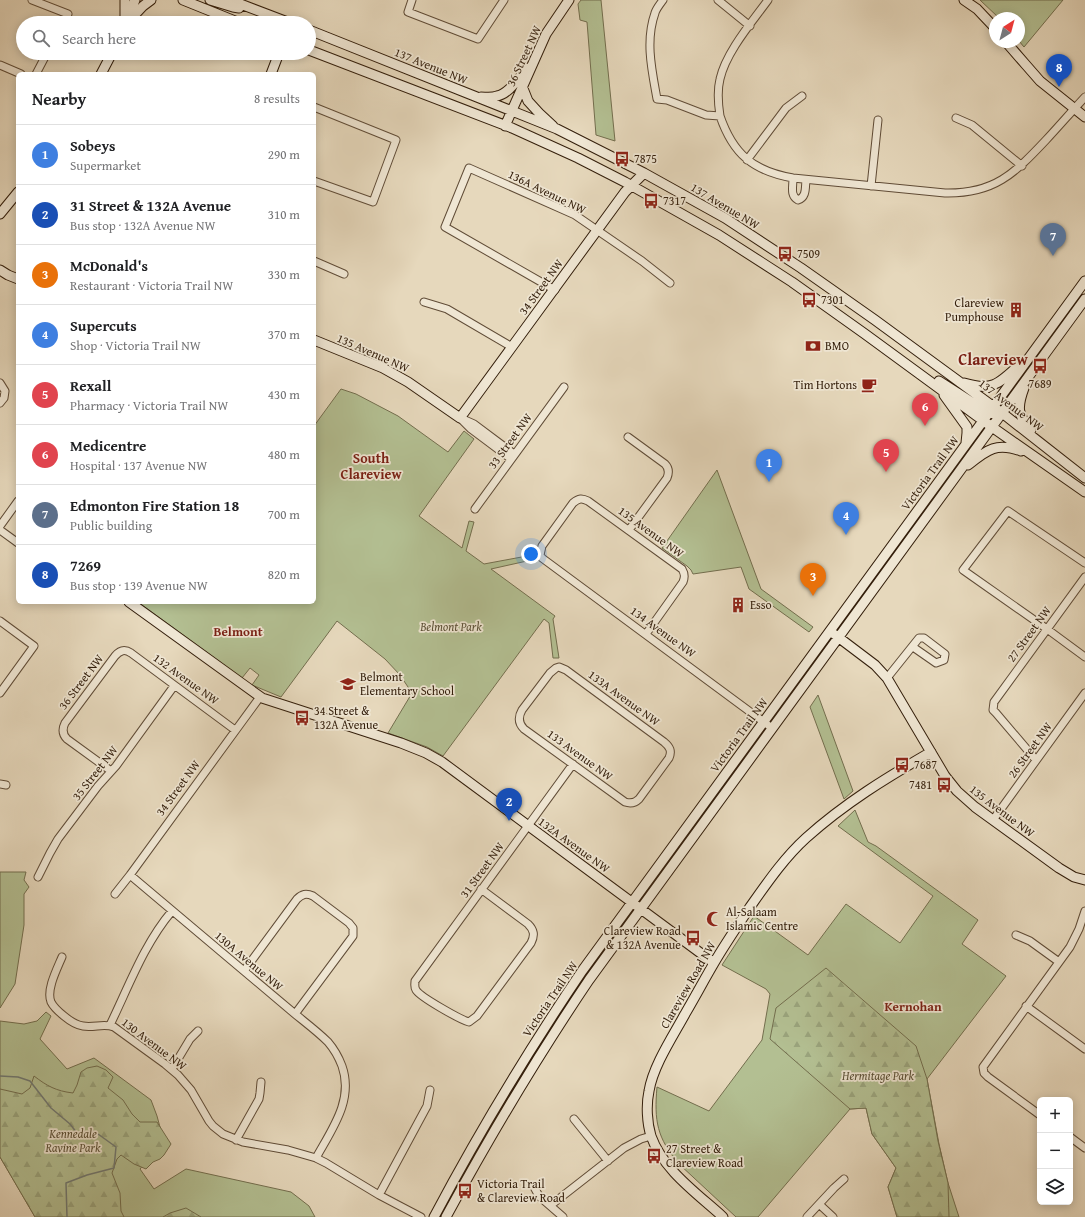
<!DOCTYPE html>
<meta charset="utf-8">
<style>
:root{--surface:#fff;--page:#f6f6f6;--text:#202124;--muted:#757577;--line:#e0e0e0;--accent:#ea580c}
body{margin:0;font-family:"Gentium Book Plus",serif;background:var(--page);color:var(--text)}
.controls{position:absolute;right:12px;bottom:12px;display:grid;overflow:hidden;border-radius:6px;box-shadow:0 2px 10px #0003}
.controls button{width:36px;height:36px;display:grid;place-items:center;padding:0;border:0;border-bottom:1px solid var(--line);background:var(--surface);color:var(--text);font:20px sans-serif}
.compass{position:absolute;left:989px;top:12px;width:36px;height:36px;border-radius:50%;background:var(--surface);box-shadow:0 2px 10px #0003;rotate:36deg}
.you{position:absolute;left:531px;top:554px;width:14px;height:14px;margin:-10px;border:3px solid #fff;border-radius:50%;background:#1a73e8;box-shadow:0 0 0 6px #1a73e833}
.badge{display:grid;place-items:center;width:26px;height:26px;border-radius:50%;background:var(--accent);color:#fff;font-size:13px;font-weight:700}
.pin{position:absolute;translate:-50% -33px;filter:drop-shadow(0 1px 2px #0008)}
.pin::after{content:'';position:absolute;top:21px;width:14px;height:12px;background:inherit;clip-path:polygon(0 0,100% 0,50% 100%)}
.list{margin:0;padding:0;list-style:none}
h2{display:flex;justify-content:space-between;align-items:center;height:52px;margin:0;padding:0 16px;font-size:17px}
h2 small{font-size:13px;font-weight:400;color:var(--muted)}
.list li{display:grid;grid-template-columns:26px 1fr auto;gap:12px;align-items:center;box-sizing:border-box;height:60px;padding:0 16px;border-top:1px solid var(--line)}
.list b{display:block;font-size:15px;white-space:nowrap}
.list p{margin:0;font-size:13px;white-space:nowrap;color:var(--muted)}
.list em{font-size:13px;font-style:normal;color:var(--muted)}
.icon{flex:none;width:22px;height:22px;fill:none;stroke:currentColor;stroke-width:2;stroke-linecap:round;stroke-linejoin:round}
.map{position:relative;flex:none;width:1085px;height:1217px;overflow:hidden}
.search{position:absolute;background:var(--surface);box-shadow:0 2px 10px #0003;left:16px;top:16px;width:300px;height:44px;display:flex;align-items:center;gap:10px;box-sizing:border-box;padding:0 14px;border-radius:22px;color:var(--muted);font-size:15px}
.panel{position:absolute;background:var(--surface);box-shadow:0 2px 10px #0003;left:16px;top:72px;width:300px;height:532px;border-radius:6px}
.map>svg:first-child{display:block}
.green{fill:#b3bf92;stroke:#736e4e}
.forest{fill:url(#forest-firs);stroke:#736e4e}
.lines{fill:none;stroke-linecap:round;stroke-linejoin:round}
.stream{stroke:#717a74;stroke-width:1.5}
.street-casing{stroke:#604c37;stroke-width:9}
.secondary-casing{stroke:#331e0b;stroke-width:11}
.street{stroke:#efe6d3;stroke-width:7}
.secondary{stroke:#efe6d3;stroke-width:9}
.labels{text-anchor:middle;stroke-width:3.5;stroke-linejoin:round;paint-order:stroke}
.street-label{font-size:12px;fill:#331e0b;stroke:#efe6d3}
.poi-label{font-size:12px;fill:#331e0b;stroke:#efe6d3;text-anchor:start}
.park-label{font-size:12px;font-style:italic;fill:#594e34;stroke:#efe6d3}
.neighbourhood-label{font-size:13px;font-weight:bold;fill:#7a1f14;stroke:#efe6d3}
.quarter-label{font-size:14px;font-weight:bold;fill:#7a1f14;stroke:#efe6d3}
.district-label{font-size:16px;font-weight:bold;fill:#7a1f14;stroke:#efe6d3}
</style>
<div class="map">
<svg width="1085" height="1217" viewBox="0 0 1085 1217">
<defs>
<pattern id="forest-firs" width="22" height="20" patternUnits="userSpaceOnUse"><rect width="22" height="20" fill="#b3bf92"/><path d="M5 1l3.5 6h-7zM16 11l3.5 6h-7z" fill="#9aa47d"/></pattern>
</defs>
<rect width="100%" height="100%" fill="#e6d8bc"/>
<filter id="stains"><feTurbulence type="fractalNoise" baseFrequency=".005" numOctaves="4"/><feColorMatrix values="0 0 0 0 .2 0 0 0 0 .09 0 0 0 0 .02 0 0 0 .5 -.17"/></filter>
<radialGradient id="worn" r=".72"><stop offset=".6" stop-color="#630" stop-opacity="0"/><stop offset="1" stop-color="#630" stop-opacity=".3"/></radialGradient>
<path class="green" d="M581,0H601L615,141L596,135L587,22L580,20L578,4Z
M980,0H1063L1024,47L1019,41V18H999Z
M341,389L356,394L398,416L448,452L464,431L474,439L419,516L462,548L469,521L474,522L466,551L484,564L527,556V561L491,569L555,616L553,619L559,658H553L549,623L544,619L443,756L427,747L388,733L412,693L400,675L385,659L337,621L281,697L252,685L259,675L250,668L242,678L138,602H314V426Z
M717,470L761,589L813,627L809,632L749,589L741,567L693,574L691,570L687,566L662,548Z
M818,695L853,791L844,799L810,707Z
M855,810L868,842L876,846L978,920L962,944L1006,976L927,1079L939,1144L948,1183L959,1217H897L888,1187L896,1168L872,1134L866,1108L850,1109L758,1217H736L679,1164C657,1138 654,1121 657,1087L709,1111L762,1040L770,994L766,989L722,965L754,916L808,955L846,904L900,943L933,896L838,826Z
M0,872H26L24,880L29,887L24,894V925L15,984L0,1008Z
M46,1012L51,1016L40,1039L67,1069L94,1058L151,1100L157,1116L164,1142L140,1169L154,1189L186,1169L291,1192L309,1206L315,1217H35L0,1157V1021L24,1024L37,1021Z"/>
<path class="forest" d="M826,968L916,1046L927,1079L938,1141L948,1183L949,1217H897L888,1187L896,1168L872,1134L866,1108L850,1109L770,1039L776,1008Z
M97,1066L106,1070L113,1077L108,1088L123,1100L132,1114L140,1122H157L171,1144L164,1155L160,1159L153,1162L146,1169L134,1164L121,1155L117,1159L112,1173L120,1193L121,1211L124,1217H35L0,1157V1089L22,1094L30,1088L34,1076C47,1086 56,1091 73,1093L77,1085L81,1072L87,1068Z
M186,1208L201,1217H163L170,1213Z"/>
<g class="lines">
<path class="stream" d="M0,1076L18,1077L30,1081L51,1108L70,1124L80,1137L98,1134L116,1147L114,1168L87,1175L66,1183L67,1217"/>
<g class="street-casing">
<path id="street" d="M32,0L68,14L63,23
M412,0L408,12L478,39L504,0
M663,0C660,4 656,9 655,13C645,41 652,71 657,99L667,100L706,115L720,116C733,154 753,171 793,178L945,193C994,194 1014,174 1046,140C1059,126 1072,111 1085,97
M718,0L750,26
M0,65L21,74
M36,74L47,53
M314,107L396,140L373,202L314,181
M720,116C718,103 717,91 720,79C726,52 752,22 768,0
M956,118L972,125L1022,166
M747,160L786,108L802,96
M793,178C793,187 790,196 798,200C807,197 805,187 806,180
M871,186L878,120
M314,261L344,274
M555,290L445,227L469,168L575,215L642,261L670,283
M424,302L447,309L512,347
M0,383L5,391L4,398L0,403
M460,418L471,429L511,459
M465,420L474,424L514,454
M628,437L665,464C669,468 669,473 667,478L629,530
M475,509L564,387
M0,526L18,501
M0,530L18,543
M1085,563L1008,511L963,570L1047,629L1085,657
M0,621L34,646L0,693
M646,634L683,582C685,577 685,574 682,569L588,501C582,498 579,498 573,503L542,546L540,555L542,558L772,728
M559,667L566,670L664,742C670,747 672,751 669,758L639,799C635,803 631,804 625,802L524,729C518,723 518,717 522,710L550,673L556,668Z
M887,678L919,638H924L945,654L944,660L936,663L913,647
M1036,760L996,713L993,710L994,702L1085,577
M111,771L67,739C62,734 62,729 65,723L115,656C120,650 125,649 131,653L235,730
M0,784L6,785
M993,820L1085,693
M130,875L295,1014C306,1023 318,1032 328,1042C334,1049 339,1058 342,1066C354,1100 332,1129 316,1158
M38,877L50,853L58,839L98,786L116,766L174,686
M481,889L528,924C534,930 535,935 531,943L477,1016L469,1022C461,1020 420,997 416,990C414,987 415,984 415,981L573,764
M115,894L130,875L260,697
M1016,935L1030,941L1059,962
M62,957C57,969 46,990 51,1002C54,1008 59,1012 64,1016C70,1021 76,1025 83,1026C94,1028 104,1023 114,1027L165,1064L178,1075L191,1090L209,1121L213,1126L223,1134L243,1142L288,1150L316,1158L326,1163L379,1195L421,1217
M244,971L297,899C302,894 306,893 313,896L349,923L353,928V936L295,1014
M1026,1006L1085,1049
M110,1025C129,986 144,944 172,911
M172,1069L190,1039L198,1031
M1040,1115L988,1077L984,1073L983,1067L1070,947L1079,929L1085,911
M574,1119L608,1161
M1070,1137L1085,1148
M236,1140L259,1099L260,1093L261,1082
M534,1187L539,1196L563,1217
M379,1195L427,1106L430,1090
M819,1204L833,1217
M551,1205L624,1148L641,1139L651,1136
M807,1217L834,1188L844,1179"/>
</g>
<g class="secondary-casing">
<path id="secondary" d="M183,0L240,23
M210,0L233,7L239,8
M230,0L290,23
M964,0L977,9L995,28
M125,17V0
M126,22L135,0
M127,23L143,6L151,0
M309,30L557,129L644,173L725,218L801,268L875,320L1006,416L1085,478
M1006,42L1026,65L1040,81L1085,117
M309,50L512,128L578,158L625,182L719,235L792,282L865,334L992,427L1085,492
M101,74L112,53
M271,74L279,53
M522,86L528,101L539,113L553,126
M481,97C486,97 492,98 497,96C509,94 519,77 528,68
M505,126L546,34L569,0
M0,214L18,192
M0,270L8,275L18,279
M314,340L383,368L408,382L460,418L625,192L644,173
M939,381L984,410L994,414
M964,383C991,391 998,385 1018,366
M1024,388C1017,407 1017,415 1031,430
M944,395L967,427V433L966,443
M968,465C987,450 996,442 1021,451
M129,602L262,698L401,743L426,753L442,762L714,963
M834,634L875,665L887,678L945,776L957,791L975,807L1059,868L1074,877L1085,880
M434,1217C479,1132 528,1051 582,971L1085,281
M446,1217C490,1136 537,1057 589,980L1085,299
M723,1217C698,1194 663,1170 651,1136C647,1123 646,1105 649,1091C653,1066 673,1036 685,1014C695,997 704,980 714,963C725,944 738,925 750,907C767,883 784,858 806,838C845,803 886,778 931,752"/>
</g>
<use href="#street" class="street"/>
<use href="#secondary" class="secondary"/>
</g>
<defs>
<g id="bus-bare" transform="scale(1.2)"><path d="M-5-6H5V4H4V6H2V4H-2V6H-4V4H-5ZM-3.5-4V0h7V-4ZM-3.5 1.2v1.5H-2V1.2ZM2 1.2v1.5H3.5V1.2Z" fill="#8f2418" stroke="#efe6d3" stroke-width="2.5" paint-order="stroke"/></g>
<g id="building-bare" transform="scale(1.2)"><path d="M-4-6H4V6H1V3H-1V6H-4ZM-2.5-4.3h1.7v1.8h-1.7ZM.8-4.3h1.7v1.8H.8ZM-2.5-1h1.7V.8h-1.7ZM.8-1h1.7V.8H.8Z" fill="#8f2418" stroke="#efe6d3" stroke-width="2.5" paint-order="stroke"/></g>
<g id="bank-bare" transform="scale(1.2)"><path d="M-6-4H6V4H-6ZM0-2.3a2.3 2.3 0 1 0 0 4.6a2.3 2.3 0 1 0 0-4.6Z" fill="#8f2418" stroke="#efe6d3" stroke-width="2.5" paint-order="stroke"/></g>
<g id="cafe-bare" transform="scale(1.2)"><path d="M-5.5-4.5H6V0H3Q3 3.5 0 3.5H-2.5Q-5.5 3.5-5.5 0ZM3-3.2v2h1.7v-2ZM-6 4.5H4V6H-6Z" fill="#8f2418" stroke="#efe6d3" stroke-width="2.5" paint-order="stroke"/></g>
<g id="school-bare" transform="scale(1.2)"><path d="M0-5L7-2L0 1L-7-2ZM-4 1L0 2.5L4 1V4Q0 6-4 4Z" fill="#8f2418" stroke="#efe6d3" stroke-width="2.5" paint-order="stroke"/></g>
<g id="mosque-bare" transform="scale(1.2)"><path d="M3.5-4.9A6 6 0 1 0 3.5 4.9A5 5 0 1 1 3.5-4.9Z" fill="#8f2418" stroke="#efe6d3" stroke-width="2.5" paint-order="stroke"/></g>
</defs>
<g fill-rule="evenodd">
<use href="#bus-bare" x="622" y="159"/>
<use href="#bus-bare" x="651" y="201"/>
<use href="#bus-bare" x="785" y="254"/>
<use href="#bus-bare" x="809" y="300"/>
<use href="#building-bare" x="1016" y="310"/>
<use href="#bank-bare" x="813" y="346"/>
<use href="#bus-bare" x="1040" y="366"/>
<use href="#cafe-bare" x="869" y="385"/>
<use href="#building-bare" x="738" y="605"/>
<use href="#school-bare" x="348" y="684"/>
<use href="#bus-bare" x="302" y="718"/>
<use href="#bus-bare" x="902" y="765"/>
<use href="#bus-bare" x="944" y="785"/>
<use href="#mosque-bare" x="714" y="919"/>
<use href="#bus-bare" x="693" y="938"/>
<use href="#bus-bare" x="654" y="1156"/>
<use href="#bus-bare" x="465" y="1191"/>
</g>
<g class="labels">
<g class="street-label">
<text transform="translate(524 56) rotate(-65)" y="4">36 Street NW</text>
<text transform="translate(431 66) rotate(22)" y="4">137 Avenue NW</text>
<text transform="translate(547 192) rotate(26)" y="4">136A Avenue NW</text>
<text transform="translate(725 206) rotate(31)" y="4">137 Avenue NW</text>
<text transform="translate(541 287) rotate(-54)" y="4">34 Street NW</text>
<text transform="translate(373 353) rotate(24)" y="4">135 Avenue NW</text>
<text transform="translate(1011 405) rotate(37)" y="4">137 Avenue NW</text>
<text transform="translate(510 441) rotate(-54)" y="4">33 Street NW</text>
<text transform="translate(930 473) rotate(-54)" y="4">Victoria Trail NW</text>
<text transform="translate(651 532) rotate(36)" y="4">135 Avenue NW</text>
<text transform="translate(663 632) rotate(36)" y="4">134 Avenue NW</text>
<text transform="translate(1029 634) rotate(-54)" y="4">27 Street NW</text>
<text transform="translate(186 679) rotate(36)" y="4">132 Avenue NW</text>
<text transform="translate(81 682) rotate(-53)" y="4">36 Street NW</text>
<text transform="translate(624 698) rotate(36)" y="4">133A Avenue NW</text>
<text transform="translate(739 735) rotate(-54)" y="4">Victoria Trail NW</text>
<text transform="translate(1030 750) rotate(-54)" y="4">26 Street NW</text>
<text transform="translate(580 755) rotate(36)" y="4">133 Avenue NW</text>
<text transform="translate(95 773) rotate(-52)" y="4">35 Street NW</text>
<text transform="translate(178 788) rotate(-54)" y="4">34 Street NW</text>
<text transform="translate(1002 811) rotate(37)" y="4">135 Avenue NW</text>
<text transform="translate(574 845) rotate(36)" y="4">132A Avenue NW</text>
<text transform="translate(482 870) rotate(-54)" y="4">31 Street NW</text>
<text transform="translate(249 961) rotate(40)" y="4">130A Avenue NW</text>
<text transform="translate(688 985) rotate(-60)" y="4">Clareview Road NW</text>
<text transform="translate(550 999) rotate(-56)" y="4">Victoria Trail NW</text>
<text transform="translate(154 1044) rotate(37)" y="4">130 Avenue NW</text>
</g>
<g class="poi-label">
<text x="634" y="163">7875</text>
<text x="663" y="205">7317</text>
<text x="797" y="258">7509</text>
<text x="821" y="304">7301</text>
<text x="1004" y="307" text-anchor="end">Clareview<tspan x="1004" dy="14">Pumphouse</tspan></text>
<text x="825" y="350">BMO</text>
<text x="1040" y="388" text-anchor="middle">7689</text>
<text x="857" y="389" text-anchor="end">Tim Hortons</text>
<text x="750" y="609">Esso</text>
<text x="360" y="681">Belmont<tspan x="360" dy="14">Elementary School</tspan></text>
<text x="314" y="715">34 Street &amp;<tspan x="314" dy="14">132A Avenue</tspan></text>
<text x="914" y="769">7687</text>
<text x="932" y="789" text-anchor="end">7481</text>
<text x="726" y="916">Al-Salaam<tspan x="726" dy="14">Islamic Centre</tspan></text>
<text x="681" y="935" text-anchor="end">Clareview Road<tspan x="681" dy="14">&amp; 132A Avenue</tspan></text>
<text x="666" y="1153">27 Street &amp;<tspan x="666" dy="14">Clareview Road</tspan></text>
<text x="477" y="1188">Victoria Trail<tspan x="477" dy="14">&amp; Clareview Road</tspan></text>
</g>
<g class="park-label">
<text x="451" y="631">Belmont Park</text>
<text x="878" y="1080">Hermitage Park</text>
<text x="73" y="1138">Kennedale<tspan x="73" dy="14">Ravine Park</tspan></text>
</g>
<g class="neighbourhood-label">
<text x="238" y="636">Belmont</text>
<text x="913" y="1011">Kernohan</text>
</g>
<g class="quarter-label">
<text x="371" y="463">South<tspan x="371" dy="16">Clareview</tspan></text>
</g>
<g class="district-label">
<text x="993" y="365">Clareview</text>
</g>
</g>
<rect width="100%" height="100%" filter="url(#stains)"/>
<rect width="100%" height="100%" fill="url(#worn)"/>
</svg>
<div class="controls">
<button>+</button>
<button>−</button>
<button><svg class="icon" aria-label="layers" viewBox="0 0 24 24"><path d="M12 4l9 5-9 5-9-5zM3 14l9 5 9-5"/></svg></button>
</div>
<svg class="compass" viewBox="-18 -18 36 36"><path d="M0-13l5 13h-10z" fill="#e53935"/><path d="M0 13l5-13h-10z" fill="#757577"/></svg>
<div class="you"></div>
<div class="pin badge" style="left:769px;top:482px;background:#3f7fe0">1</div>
<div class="pin badge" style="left:509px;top:821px;background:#1a4fb4">2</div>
<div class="pin badge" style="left:813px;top:596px;background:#e8710a">3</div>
<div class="pin badge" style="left:846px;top:535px;background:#3f7fe0">4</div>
<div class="pin badge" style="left:886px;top:472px;background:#e0444e">5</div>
<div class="pin badge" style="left:925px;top:426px;background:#e0444e">6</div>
<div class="pin badge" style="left:1053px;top:256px;background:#5c6f8a">7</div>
<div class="pin badge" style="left:1059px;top:87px;background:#1a4fb4">8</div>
<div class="search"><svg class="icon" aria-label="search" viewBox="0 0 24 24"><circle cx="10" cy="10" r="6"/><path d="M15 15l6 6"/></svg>Search here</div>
<section class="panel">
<h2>Nearby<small>8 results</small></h2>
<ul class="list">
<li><span class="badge" style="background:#3f7fe0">1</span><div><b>Sobeys</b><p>Supermarket</p></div><em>290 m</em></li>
<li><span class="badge" style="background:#1a4fb4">2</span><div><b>31 Street &amp; 132A Avenue</b><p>Bus stop · 132A Avenue NW</p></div><em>310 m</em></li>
<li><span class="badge" style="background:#e8710a">3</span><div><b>McDonald's</b><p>Restaurant · Victoria Trail NW</p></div><em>330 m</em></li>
<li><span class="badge" style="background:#3f7fe0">4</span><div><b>Supercuts</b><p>Shop · Victoria Trail NW</p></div><em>370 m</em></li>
<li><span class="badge" style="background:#e0444e">5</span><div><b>Rexall</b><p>Pharmacy · Victoria Trail NW</p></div><em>430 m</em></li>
<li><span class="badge" style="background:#e0444e">6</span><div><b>Medicentre</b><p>Hospital · 137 Avenue NW</p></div><em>480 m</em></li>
<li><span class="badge" style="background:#5c6f8a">7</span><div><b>Edmonton Fire Station 18</b><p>Public building</p></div><em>700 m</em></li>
<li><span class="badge" style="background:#1a4fb4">8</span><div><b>7269</b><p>Bus stop · 139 Avenue NW</p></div><em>820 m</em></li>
</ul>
</section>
</div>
